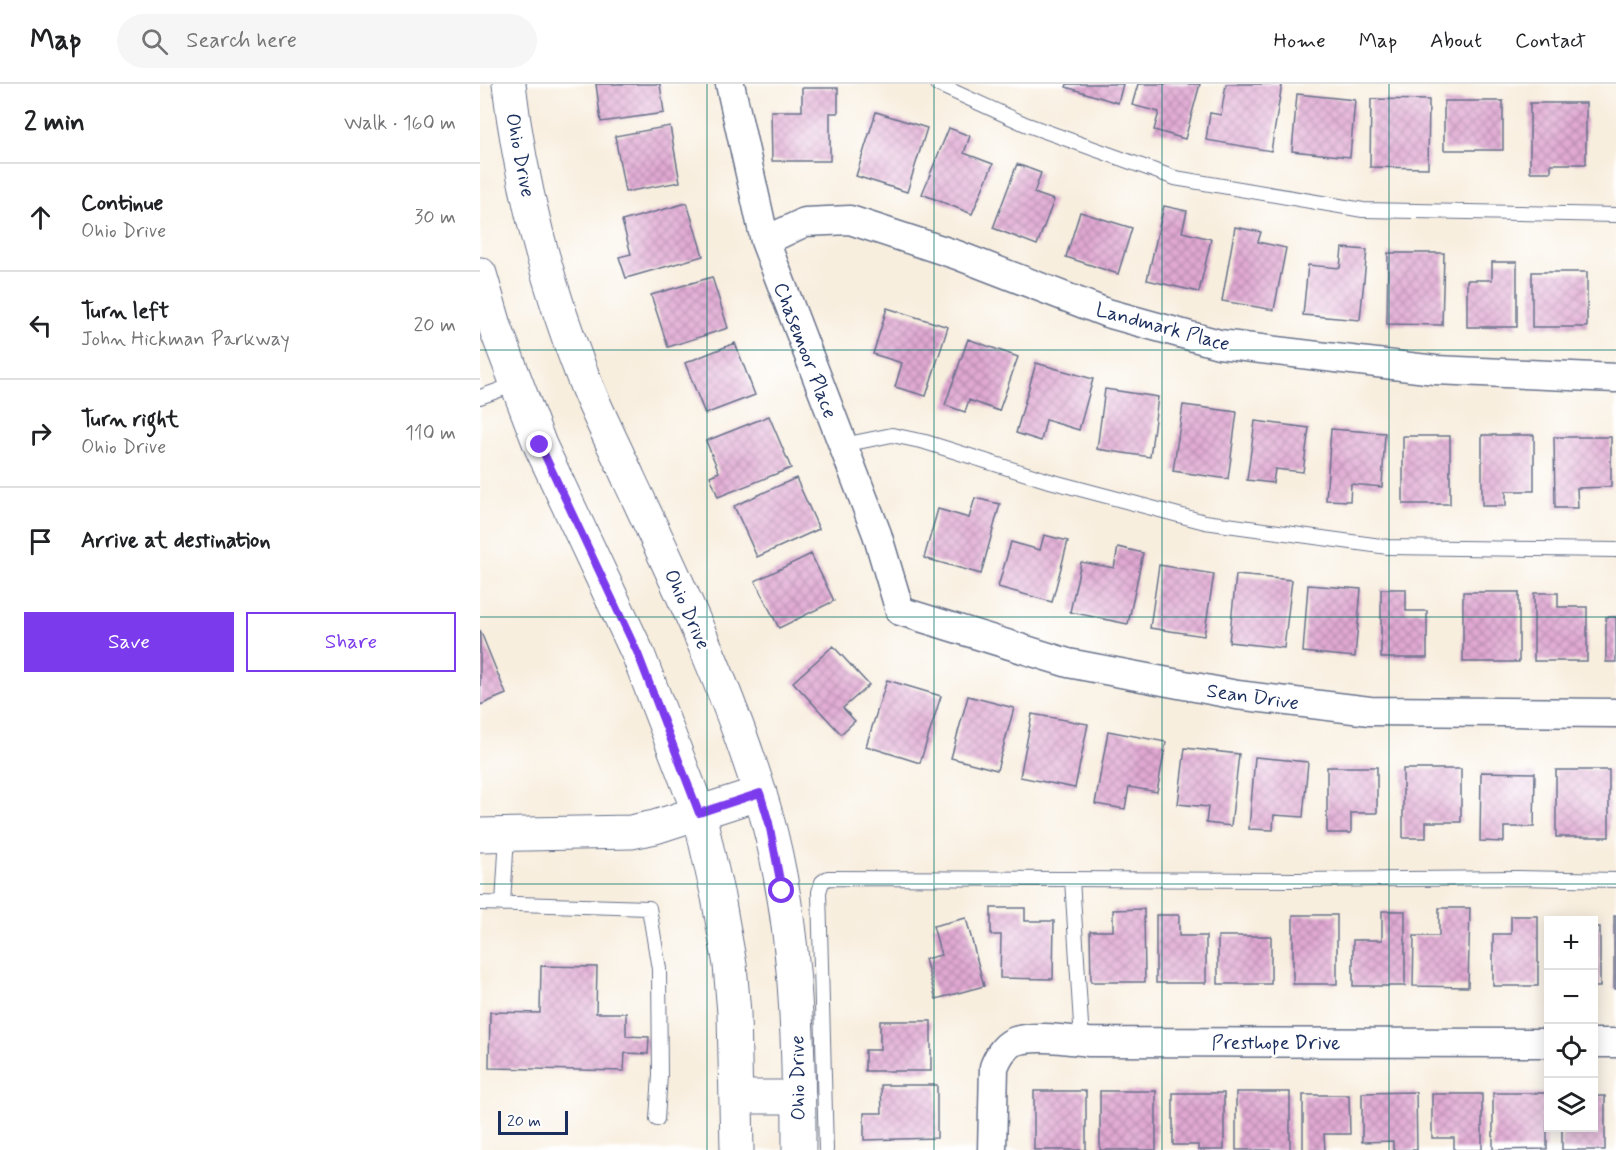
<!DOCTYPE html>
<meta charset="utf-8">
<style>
:root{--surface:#fff;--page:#f6f6f6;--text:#202124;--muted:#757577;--line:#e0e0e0;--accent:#7c3aed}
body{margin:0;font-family:Mynerve,sans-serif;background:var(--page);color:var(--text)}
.controls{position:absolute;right:18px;bottom:18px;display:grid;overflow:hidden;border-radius:0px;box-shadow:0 3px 15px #0003}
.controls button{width:54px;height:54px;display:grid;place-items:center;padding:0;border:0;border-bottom:2px solid var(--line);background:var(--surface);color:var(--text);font:30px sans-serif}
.scale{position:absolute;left:18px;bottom:15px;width:70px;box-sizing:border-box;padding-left:6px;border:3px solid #1b2f5e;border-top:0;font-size:16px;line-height:21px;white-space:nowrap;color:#1b2f5e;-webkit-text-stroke:4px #fff;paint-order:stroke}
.stop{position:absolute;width:18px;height:18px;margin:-14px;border:4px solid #7c3aed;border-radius:50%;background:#fff}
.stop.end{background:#7c3aed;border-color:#fff;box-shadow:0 2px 6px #0008}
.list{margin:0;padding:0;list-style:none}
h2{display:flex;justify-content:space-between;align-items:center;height:78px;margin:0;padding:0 24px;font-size:26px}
h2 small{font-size:20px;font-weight:400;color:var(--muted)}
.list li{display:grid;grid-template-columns:39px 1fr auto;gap:18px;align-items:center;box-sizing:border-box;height:108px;padding:0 24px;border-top:2px solid var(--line)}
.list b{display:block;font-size:22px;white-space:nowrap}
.list p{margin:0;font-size:20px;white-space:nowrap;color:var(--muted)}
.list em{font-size:20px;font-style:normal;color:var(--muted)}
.actions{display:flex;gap:12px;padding:18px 24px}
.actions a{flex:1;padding:14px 0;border:2px solid var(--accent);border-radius:0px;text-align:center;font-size:21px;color:var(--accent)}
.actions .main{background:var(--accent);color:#fff}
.icon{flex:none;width:33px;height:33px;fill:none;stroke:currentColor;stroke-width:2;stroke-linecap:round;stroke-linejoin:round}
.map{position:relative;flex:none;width:1136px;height:1066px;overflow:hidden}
header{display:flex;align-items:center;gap:36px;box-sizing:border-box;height:84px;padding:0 30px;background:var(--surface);border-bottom:2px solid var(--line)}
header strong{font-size:28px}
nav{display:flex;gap:33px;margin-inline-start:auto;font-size:21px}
.search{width:420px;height:54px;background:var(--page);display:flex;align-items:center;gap:15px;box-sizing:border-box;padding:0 21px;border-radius:33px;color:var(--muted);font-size:22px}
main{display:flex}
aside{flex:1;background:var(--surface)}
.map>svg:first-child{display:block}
.building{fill:url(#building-cross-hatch)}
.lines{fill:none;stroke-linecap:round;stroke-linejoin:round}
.lane-casing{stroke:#68728b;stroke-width:16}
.street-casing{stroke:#68728b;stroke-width:31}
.secondary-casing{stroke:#68728b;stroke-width:35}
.lane{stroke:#fff;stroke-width:14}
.street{stroke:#fff;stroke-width:28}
.secondary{stroke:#fff;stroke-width:33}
.route{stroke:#7c3aed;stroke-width:8}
.grid{fill:none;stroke:#0f766e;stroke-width:1.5;stroke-opacity:0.55}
.labels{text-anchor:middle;stroke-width:6;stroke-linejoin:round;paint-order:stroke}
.street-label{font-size:20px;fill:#1b2f5e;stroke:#fff}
</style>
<header>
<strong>Map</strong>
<div class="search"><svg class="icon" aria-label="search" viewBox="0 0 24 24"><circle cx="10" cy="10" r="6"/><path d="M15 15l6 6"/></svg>Search here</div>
<nav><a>Home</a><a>Map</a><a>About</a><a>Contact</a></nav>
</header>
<main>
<aside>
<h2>2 min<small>Walk · 160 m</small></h2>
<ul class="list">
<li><svg class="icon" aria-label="ahead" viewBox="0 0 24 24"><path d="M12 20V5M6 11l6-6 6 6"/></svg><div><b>Continue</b><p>Ohio Drive</p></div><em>30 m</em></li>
<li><svg class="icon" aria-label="left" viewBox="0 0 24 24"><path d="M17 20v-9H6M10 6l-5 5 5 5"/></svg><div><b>Turn left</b><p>John Hickman Parkway</p></div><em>20 m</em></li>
<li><svg class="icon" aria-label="right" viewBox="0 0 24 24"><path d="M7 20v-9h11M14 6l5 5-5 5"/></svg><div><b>Turn right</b><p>Ohio Drive</p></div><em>110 m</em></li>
<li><svg class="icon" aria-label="arrive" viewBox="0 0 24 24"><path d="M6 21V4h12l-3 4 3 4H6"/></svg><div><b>Arrive at destination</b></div></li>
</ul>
<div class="actions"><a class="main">Save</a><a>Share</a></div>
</aside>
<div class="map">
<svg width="1136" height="1066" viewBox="0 0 1136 1066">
<defs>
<pattern id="building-cross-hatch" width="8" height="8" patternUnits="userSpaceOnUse" patternTransform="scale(1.5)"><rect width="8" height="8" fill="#e1a9d3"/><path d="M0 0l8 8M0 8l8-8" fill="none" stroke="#b68aae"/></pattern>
</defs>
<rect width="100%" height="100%" fill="#fff"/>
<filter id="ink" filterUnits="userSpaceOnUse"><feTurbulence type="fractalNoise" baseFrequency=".0167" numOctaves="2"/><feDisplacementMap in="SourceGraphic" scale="12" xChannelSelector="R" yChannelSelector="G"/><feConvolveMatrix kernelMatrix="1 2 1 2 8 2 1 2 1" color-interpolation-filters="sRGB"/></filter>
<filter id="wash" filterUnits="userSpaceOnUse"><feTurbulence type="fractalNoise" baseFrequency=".008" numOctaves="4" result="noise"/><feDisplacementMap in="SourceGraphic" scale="24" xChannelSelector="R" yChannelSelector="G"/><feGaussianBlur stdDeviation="1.35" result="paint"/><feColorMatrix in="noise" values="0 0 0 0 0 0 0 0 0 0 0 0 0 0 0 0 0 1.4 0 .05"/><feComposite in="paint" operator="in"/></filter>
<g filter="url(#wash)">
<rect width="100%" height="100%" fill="#f8eede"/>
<g id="blocks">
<path class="building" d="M116,0H180L184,29L121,38Z
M587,0H643L638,19L586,3Z
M658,0H720L705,55L674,46L679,28L652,21Z
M746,0H802L791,67L726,56L730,29L741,31Z
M322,4H358V29H350V77H292L291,27H322Z
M817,10L875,16L870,73L812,67Z
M891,15L949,16L948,84L890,83Z
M964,17H1023V66H964Z
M1050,19H1106V80H1071V88H1050Z
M396,28L447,44L427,108L376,92Z
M190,42L200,98L145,108L135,52Z
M469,44L490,52L484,69L513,80L492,130L442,110Z
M537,80L561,89L554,109L574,116L557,161L513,144Z
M207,119L223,172L146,194L139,173L151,170L142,137Z
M684,122L707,127L702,148L731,155L719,208L667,196Z
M600,128L652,144L638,190L586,173Z
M755,143L781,148L778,158L806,164L794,226L742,217Z
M862,164L887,166L880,236L823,231L828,181L860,184Z
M908,169H964L962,241L907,240Z
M1012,178H1037V243H987V196H1012Z
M1052,188H1107V243H1052Z
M232,193L248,244L188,263L171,211Z
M407,224L468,243L446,312L415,303L422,279L393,270Z
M488,255L538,273L519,327L489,316L485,328L465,321Z
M255,259L275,311L225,330L205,279Z
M556,279L613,295L599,346L566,336L561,357L536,349Z
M625,305L678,313L670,373L617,365Z
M703,321L757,328L748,395L693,387Z
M289,332L311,384L238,413L230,392L239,388L226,357Z
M775,337L829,344L823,388L795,385L793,399L767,396Z
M851,345L905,349L902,403L871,400L870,417L846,416Z
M1002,351H1054V407H1026V422H1002Z
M923,352H970V420H923Z
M1074,353H1131V403L1097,404L1098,424H1075Z
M316,394L339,445L277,473L254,422Z
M495,414L520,420L501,490L444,474L458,425L489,434Z
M564,451L588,457L572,518L518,503L531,458L560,466Z
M638,463L663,469L648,540L590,528L601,478L634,484Z
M331,470L354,517L299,544L275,497Z
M679,481L734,490L724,552L670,544Z
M756,491L812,496L804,564L749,558Z
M828,501L881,505L875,573L823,568Z
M901,505H926V527H947V574H901Z
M983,508H1039V578H983Z
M1054,509H1078V523H1107V577H1054Z
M1126,533H1136V578H1126Z
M0,546L26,610L0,621Z
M353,562L389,601L363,624L375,637L361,650L313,598Z
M407,596L461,612L440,679L386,662Z
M488,612L534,624L517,686L471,674Z
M552,630L608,640L595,704L540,693Z
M628,647L686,658L677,708L649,703L645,725L615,720Z
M705,664L759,670L751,742L726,739L728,723L698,720Z
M775,673L828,678L823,733L794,731L793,746L769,745Z
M847,683H897V729H871V749H847Z
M923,685H981V738H946V754H923Z
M1076,686H1129V753H1076Z
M1001,688L1055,689L1054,743H1024V758L1000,757Z
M511,824H545V837H574L573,895L520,894L521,851H511Z
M959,824H990L988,903L933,902L934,852H959Z
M664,825L665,898H611L610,847H633V826Z
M902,827H925V902H873V856H902Z
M676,831H699V852H726V899H676Z
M813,831H857V900H813Z
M1031,832H1058V902H1013V850H1031Z
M1134,832H1136V905H1134Z
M486,834L504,902L456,915L445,875L461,871L453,842Z
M1114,843H1120V903H1114Z
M738,852H791V900H738Z
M61,882L117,883L116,929H146V952L169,953L168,970L145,969L144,987L9,984L10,928L60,929Z
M400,937H451V987H385V966H400Z
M401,1001H457V1054L384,1056V1029H402Z
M554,1007H606V1066H554Z
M620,1007H676V1066H620Z
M756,1008H810V1066H756Z
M936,1008L937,1066H913V1057L882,1058V1009Z
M693,1009H744V1066H718V1061H693Z
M1013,1009H1067V1065L1013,1066Z
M952,1010H1002V1066H974V1054H952Z
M823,1011H869L870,1050H844L845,1066H823Z
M1114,1012H1125V1066H1082V1044H1114Z"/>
</g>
</g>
<g filter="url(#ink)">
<use href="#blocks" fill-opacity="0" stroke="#68728b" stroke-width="1.5"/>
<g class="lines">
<g class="lane-casing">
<path id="lane" d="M457,0L545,40L695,94L883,126L1136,131
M0,313L36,300
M363,361L412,351L445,358L566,396L725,438L908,463L1136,466
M592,795L602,957
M0,819L169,824L179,885L180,991L177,1035
M23,820L27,751
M346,1066L339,808L342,798L348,794L816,796L1038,794L1136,796"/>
</g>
<g class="street-casing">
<path id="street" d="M250,0L285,157L397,450L420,527L588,579L757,611L890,627L1136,629
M285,157L325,138L370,136L477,171L627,229L739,260L955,286L1136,294
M1114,959H1136
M512,1066L514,983C518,973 523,963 533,958C552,950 589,956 609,958L1068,959"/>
</g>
<g class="secondary-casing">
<path id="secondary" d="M29,0C40,98 67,201 103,293C116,327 134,361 149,395C197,498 247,602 280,710C316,825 319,948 319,1066
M0,190L16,245L60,361L158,570L219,729L238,813L250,881L254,929L257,1066
M0,751L151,748L175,743L280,709
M256,1013H319"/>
</g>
<use href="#lane" class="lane"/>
<use href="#street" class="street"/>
<use href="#secondary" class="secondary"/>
</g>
</g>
<g class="lines" filter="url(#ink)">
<path class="route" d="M60,361L158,570L219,729L280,709L289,739L302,807"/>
</g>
<path class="grid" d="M227,0V1066M454,0V1066M682,0V1066M909,0V1066M0,266H1136M0,533H1136M0,800H1136"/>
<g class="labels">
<g class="street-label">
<text transform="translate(41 71) rotate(79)" y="7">Ohio Drive</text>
<text transform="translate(683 242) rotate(15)" y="7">Landmark Place</text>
<text transform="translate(326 266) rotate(69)" y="7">Chasemoor Place</text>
<text transform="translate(208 525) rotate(66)" y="7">Ohio Drive</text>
<text transform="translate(773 612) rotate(8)" y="7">Sean Drive</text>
<text x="796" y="965">Presthope Drive</text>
<text transform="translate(317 994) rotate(-91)" y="7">Ohio Drive</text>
</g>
</g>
</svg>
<div class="controls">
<button>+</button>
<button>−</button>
<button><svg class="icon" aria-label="locate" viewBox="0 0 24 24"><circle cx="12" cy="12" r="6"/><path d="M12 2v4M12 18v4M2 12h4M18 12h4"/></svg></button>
<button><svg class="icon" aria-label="layers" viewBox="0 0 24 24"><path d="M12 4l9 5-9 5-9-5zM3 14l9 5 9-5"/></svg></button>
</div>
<div class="scale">20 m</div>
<div class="stop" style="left:302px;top:807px"></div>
<div class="stop end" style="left:60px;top:361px"></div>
</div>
</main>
